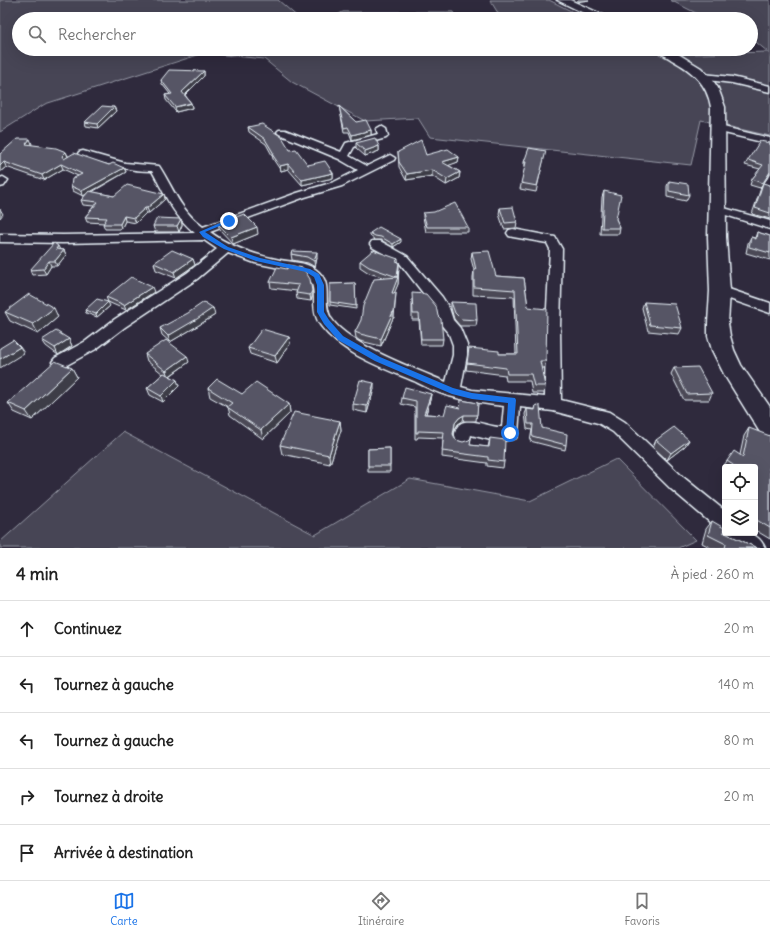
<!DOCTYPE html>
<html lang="fr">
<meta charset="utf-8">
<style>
:root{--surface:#fff;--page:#f2f2f2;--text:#222;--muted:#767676;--line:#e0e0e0;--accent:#1a73e8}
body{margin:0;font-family:Delius,sans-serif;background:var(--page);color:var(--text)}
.controls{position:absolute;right:12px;bottom:12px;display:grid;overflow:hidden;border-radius:4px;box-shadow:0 4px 16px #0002}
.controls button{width:36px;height:36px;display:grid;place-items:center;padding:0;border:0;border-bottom:1px solid var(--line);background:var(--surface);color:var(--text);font:20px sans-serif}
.stop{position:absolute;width:12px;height:12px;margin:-9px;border:3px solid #1a73e8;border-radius:50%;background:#fff}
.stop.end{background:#1a73e8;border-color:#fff;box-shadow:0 1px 4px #0008}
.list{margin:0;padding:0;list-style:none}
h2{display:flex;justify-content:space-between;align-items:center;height:52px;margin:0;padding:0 16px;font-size:17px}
h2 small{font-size:13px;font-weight:400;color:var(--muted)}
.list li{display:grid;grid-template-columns:26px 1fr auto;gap:12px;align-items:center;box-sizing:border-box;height:56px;padding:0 16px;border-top:1px solid var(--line)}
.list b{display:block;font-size:15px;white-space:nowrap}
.list em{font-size:13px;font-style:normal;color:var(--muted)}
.icon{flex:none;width:22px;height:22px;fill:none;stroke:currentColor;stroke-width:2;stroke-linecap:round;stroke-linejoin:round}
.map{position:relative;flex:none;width:770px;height:548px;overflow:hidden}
.search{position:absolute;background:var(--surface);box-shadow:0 4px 16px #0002;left:12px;right:12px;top:12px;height:44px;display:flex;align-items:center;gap:10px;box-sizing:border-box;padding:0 14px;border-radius:22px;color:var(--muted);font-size:15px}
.sheet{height:332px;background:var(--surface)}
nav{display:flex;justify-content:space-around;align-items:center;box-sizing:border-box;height:56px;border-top:1px solid var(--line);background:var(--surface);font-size:11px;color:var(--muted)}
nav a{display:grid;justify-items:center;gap:2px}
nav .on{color:var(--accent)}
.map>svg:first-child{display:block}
.green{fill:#464455;stroke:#979aa6}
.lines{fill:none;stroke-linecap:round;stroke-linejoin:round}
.street-casing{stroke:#e8f1f8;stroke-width:3}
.secondary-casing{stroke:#e8f1f8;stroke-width:3}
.street{fill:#2f2a3d;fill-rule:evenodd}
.secondary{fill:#2f2a3d;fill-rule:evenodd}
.wall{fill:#4b4957;stroke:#e8f1f8}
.shaded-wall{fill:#3d3c47;stroke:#e8f1f8}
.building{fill:#575565;stroke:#e8f1f8}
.route{fill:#1a73e8}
</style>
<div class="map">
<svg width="770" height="548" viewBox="0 0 770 548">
<rect width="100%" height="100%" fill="#2f2a3d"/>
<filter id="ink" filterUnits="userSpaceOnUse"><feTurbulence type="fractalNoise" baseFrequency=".025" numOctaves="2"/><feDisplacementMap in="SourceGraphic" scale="8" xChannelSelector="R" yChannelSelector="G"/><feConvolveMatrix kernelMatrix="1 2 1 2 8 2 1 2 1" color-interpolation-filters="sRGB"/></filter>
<g filter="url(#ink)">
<path class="green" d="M0,0H278L300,19H19V49H649L661,55L768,52L751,38V19H725L720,15H700L670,0H770V136L701,120L691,165L430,137L418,118L365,121L292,82L264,59L204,53L45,104L0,132Z
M490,0H549L587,19L501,18Z
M343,12H453L456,19H332L335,16Z
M123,432L315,535L410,479L530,501L616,459L696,540L678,548H0V542Z"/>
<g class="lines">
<g class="street-casing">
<path id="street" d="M703,74L732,77L770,86V92L732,83L700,79L699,77Z
M381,126L386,129L388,136L386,138L354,147L349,156L367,166L390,155L395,158L394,160L342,186L305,197L210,232C230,247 255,255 280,260C290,262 306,262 315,269C335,283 321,301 331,318C348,345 416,369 446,382L453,355V345L449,334L439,322L437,311L399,262L372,247L370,244L372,241H380L407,256L442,297L449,308L453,320L460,328L467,345V355L461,387L472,390L545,397L546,328L550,249L547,243L513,237L509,236L507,233L509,230L513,229L555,237L562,249L560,328L561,400L609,412L625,422L683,477L725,511V532L718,529L671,489L613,432L598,423L553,411L520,407L518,433L516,438L499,442L471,435L468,445L462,447L456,445C453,440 454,436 456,430C462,412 488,428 502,427L504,406C486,404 470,402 453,397C439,394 426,387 414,381C383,368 341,353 321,326C307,307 322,287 304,273L255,263L228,253L197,279L125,327L96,349L65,366L60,368L55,366L52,362L55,358L86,341L115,319L187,273L217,249L204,240L63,243L0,242V234L63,235L195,233C172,214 166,196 152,171C126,171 104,163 79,156L78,154L79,152L83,151L125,163L159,166C174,189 179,209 203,227L297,193L334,182L358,170L339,159L279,134L277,132L279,130H285L341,152L346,143L378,134L376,129Z
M719,126L770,138V144L716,131L714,129Z
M3,177L8,180L4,186L0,187V178Z
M717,206L770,221V229L713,211L711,209L713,207Z
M720,286L770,303V313L715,294L713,291L715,288Z
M727,533C744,533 757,530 765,548H740L730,540Z"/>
</g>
<g class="secondary-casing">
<path id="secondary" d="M557,0H570L608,17L609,19H596Z
M656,49H670L701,68L712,79L718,88L725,107L726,237L730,291L728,323L730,336L734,350L741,365L770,407V437L761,434L725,376L712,350L708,336V323L710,291L708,237L711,107C707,83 692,71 672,60C667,56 660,54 656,49Z"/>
</g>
<use href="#street" class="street"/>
<use href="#secondary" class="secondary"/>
</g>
<path class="wall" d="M204,71V76L185,95L191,103L192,108L176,112L166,100L165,95L170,94L162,84L161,80Z
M339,106L356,122L371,130V135L352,140L349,132H344L340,111Z
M114,107L116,111L98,128L86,126L85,122Z
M248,127L290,150L308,165L333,173V178L302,185L288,169L281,171L273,159L272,155L266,144L249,132Z
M356,143L379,146V151L365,156L356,148Z
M770,143V174L764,183L770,185V219L752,214L762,185L760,188L750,185L752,179L760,169L745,165L748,160Z
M32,144L31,145L66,152L68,156L124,168L126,172L92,192L114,196L164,194L165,199L149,213H146L136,223L125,221L121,229H105L103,224L104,223L87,222L85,217L94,206L83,205L81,200L86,195L83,196L73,191L71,186L78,176L63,169L44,180L6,167L0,172V154Z
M398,152L426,155L459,157L458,162L448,165L460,172L459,178L446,185L432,176L406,180L399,167Z
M544,157L536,192L520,189L525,168H524V162Z
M669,181L689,195L686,201L667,197V186Z
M604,191L620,228L619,234H600L602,197Z
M500,208L517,222L516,228L504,229L499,214Z
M423,213L468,227V232H426L423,217Z
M181,219L182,225L179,232H155L153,226Z
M218,224L258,234L233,244L220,230Z
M757,232L770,236V260L746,253L748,243L751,237L755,238Z
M370,233L401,242L393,247L381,240H375L370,236Z
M60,250H64L66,255L57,266H51L46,274L32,275L30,270Z
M472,252L496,276L524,278L528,307L546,361L544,368H541L545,386L544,393H532L530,381H506L505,375L466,370L467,363L499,354H516L514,297L473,295V277L474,270L471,259Z
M291,254L317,258L315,267L308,263L292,260Z
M193,259L195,265L176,278L156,270L154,263Z
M398,259L399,267L398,284L394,293H396L394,318H393L381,346L360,341L356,338L355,332L385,278L369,273L360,267V261Z
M287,269L312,297L311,301L297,299L296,293L297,291L271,288L270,282Z
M355,283L356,309L330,305V284Z
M154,292L126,310L108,302L106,297Z
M412,299L443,339L442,345H421L419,320H412Z
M451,302L477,320L476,326H460L454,319L451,308Z
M644,302L682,328L679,334L648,331L642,308Z
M110,306L97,317L86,313L85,310Z
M213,308L215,315L199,325L170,342L162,335L160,328Z
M5,312L58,317L38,334L10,321Z
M289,337L290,344L277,363L250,354L248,348Z
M69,339L72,346L58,355L46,346L42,340Z
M145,354L189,362L170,376L177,380L179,386L163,402L150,395L147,388L163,374L147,361Z
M72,368L77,377L32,420L14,412L8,403Z
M674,368L712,393L709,400H684L671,374Z
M208,388L242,394L289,404L290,413L263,439L230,415L228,407L210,397Z
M374,389L367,413L353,410V404Z
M431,394L430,400L426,414L444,415L460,408L478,403L476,421H463L458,424L455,429L454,434L456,440L470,445L488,447L490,438L504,462L503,468L487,466V463L442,457L443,438L418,437L417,439H415V407L401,404L402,398Z
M536,405L542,428L566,445L565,450L530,441L532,430L527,429L525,414L527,409L535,410Z
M340,421L341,430L330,464L282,454L280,445Z
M749,428L769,470H770V539L755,530V467H725V471L722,468L727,461L740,455L744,436Z
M656,440H689L685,446L667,460L653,447Z
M390,448V472H368V449Z
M712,521L723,532L757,548H711L702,543L706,529Z"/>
<path class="shaded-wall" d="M578,0H589L577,2Z
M204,71V76L183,97L182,92Z
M191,103L192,108L176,112L175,107Z
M114,107L116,111L98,128L97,124Z
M371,130V135L352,140V135Z
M30,139L32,144L28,149L26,144Z
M379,146V151L365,156V151Z
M66,152L68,157L64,161L62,156Z
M459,157L458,162L442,168V162Z
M4,162L6,167L0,172V166Z
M61,164L63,169L44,180L42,175Z
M288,164V169L281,171L280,166Z
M124,168L126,172L83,196L82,191Z
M432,170V176L406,180L407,174Z
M460,172L459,178L446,185L447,179Z
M770,172V174L760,188L763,183Z
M333,173V178L302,185V180Z
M164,194L165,199L149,213L147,208Z
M145,208L146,213L136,223L134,218Z
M0,209L3,214L0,218Z
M124,216L125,221L121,229L120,224Z
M181,219L182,225L179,232L177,226Z
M257,227L258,234L233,244L231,237Z
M401,239V242L393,247V244Z
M58,246L60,250L56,249Z
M64,250L66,255L57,266L55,261Z
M317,252V258L315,267L314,261Z
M193,259L195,265L176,278L174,272Z
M49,261L51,266L46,274L43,269Z
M399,262L398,284L392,299V293L397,278Z
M152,287L154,292L126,310L124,305Z
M312,291V297L311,301L310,295Z
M108,302L110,306L97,317L96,314Z
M54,308L58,317L38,334L33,324Z
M213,308L215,315L199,325L170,342L168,336Z
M393,312V318L381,346V339Z
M289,337L290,344L277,363L275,356Z
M69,339L72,346L58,355L55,348Z
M20,347L24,353L0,368V359Z
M187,356L189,362L168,377L166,371Z
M72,368L77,377L32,420L26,411Z
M177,380L179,386L163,402L161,396Z
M374,383V389L367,413V406Z
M431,394L430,400L424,420V414Z
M289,404L290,413L263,439L261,430Z
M464,415L463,421L458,424L455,429L453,440L455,423L459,418Z
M340,421L341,430L330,464L329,455Z
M689,440L685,446L667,460L671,453Z"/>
<path class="building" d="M169,70L204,71L182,92L191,103L175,107L165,95L172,94L161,80Z
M102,106L114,107L97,124L85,122Z
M339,106L356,122L366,120L371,130L352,135L348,127L344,128Z
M262,124L282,137L290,150L296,149L308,165L325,161L333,173L302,180L288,164L280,166L272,154H274L265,139L248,127Z
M375,138L379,146L365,151L356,143Z
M17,139H30L26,144L56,148L66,152L62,156L64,159L74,153L109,165L113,163L124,168L82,191L71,186L72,179L82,174L61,164L42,175L4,162L0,166V154Z
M421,140L426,155L448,149L459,157L442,162L460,172L447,179L432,170L407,174L399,162L398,152Z
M760,141L770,143V172L763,183L752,179L763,165L748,160Z
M529,148L546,151L537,186L521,183L526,162H524Z
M669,181L688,184L689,195L669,191Z
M763,183L770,185V213L755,208Z
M127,185L164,194L147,208H145L134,218L124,216L120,224H103L107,218L85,217L98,202L81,200L89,191L114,196Z
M604,191L621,195L616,219L620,228H602Z
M455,203L468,227H427L423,213L434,212Z
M513,207L517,222L505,223L500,208Z
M244,214L257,227L231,237L218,224Z
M157,218L181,219L177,226H153Z
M379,227L401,239L393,244L381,237L375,236L370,233Z
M757,232L770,236V253L749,247L751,237L756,239Z
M54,243L58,246L56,249L64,250L55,261H49L43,269L30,270Z
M172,250L193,259L174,272L154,263Z
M373,250L398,259L396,261L399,262L397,277L369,267L360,261Z
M292,251L317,252L314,261L307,257L291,254Z
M489,251L496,276L524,278L528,307L547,309L546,361H540L545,386H534L531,374H507L506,368L467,363L469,348L499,351V354H518L515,290L474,287V270H476L472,252Z
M288,265L303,268L310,279L312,291L310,295L296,293L299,285L270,282L277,267L287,269Z
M131,277L152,287L124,305L106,297Z
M398,277L392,293H396L394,312H393L381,339L360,334L355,332L361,320L363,306L374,279Z
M355,283L356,306L330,302V284Z
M412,293L426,294L436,306L438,316L441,319L443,339H421L419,314H413Z
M29,294L54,308L33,324L5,312Z
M97,299L108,302L96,314L85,310Z
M204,302L213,308L197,319L168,336L160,328L188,313Z
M451,302L476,303L477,320L461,319L455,313Z
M644,302L675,304L682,328L650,325Z
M262,329L289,337L275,356L248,348Z
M56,331L69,339L55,348L42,340Z
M13,340L20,347L0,359V348Z
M166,340L187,356L166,371L145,354Z
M55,361L72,368L26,411L8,403Z
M698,367L712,393L687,394L674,368Z
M164,373L177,380L161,396L147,388Z
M217,379L242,394L256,382L289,404L261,430L227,407L232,403L208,388Z
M360,380L374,383L367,406L353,404Z
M405,387L431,394L424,414L444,415L447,405L460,408L461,400L478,403L477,415H464L459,418L455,423L453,434L456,440L463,442L469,440L471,438L470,445L489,447L490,438L505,440L504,462L488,460V457L442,451L444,432L418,431V433H416V401L402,398Z
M536,405L540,406L542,428L567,434L566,445L532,436L533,424H528L527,409L535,410Z
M294,412L340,421L329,455L280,445Z
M674,427L689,440L671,453L656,440Z
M749,428L770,436V463L769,470H770V528L755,519V467H736L727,461L734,451L743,457Z
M390,448V466H368V449Z
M712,521L724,528L723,532L757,548H725L726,544L708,535Z"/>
</g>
<path class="route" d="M227,220L232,221L205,232L228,247L260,258L310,269L319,274L324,285V312L329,320L343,336L380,357L453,388L472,393L515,398L516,400L513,436H507L506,433L508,403L472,399L452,394L375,361L338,340L324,324L317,312V285L314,277L306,272L256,261L224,249L203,237L199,232Z"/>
</svg>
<div class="controls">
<button><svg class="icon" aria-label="locate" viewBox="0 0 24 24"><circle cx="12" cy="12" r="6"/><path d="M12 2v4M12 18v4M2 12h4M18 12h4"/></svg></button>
<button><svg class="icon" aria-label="layers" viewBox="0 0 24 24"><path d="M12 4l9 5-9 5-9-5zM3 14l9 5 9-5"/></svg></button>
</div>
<div class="stop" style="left:510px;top:433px"></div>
<div class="stop end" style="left:229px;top:221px"></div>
<div class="search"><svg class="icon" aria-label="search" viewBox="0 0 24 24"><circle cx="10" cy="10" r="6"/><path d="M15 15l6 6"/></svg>Rechercher</div>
</div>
<section class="sheet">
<h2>4 min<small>À pied · 260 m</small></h2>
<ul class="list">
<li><svg class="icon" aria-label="ahead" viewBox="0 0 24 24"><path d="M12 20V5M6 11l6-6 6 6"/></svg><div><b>Continuez</b></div><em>20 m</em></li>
<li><svg class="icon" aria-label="left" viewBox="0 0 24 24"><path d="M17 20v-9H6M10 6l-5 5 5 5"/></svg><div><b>Tournez à gauche</b></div><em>140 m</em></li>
<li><svg class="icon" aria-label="left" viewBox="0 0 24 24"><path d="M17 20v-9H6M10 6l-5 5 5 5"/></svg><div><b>Tournez à gauche</b></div><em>80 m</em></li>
<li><svg class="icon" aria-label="right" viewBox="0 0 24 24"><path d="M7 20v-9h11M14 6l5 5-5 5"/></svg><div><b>Tournez à droite</b></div><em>20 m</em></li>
<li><svg class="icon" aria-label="arrive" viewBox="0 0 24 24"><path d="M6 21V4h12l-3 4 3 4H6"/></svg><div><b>Arrivée à destination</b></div></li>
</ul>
</section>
<nav>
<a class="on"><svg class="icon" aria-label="map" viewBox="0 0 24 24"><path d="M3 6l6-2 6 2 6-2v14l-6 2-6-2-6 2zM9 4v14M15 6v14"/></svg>Carte</a>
<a><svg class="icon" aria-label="directions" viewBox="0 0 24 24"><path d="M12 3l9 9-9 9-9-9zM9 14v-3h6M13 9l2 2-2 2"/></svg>Itinéraire</a>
<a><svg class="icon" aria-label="saved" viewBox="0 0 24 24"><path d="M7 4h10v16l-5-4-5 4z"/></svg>Favoris</a>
</nav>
